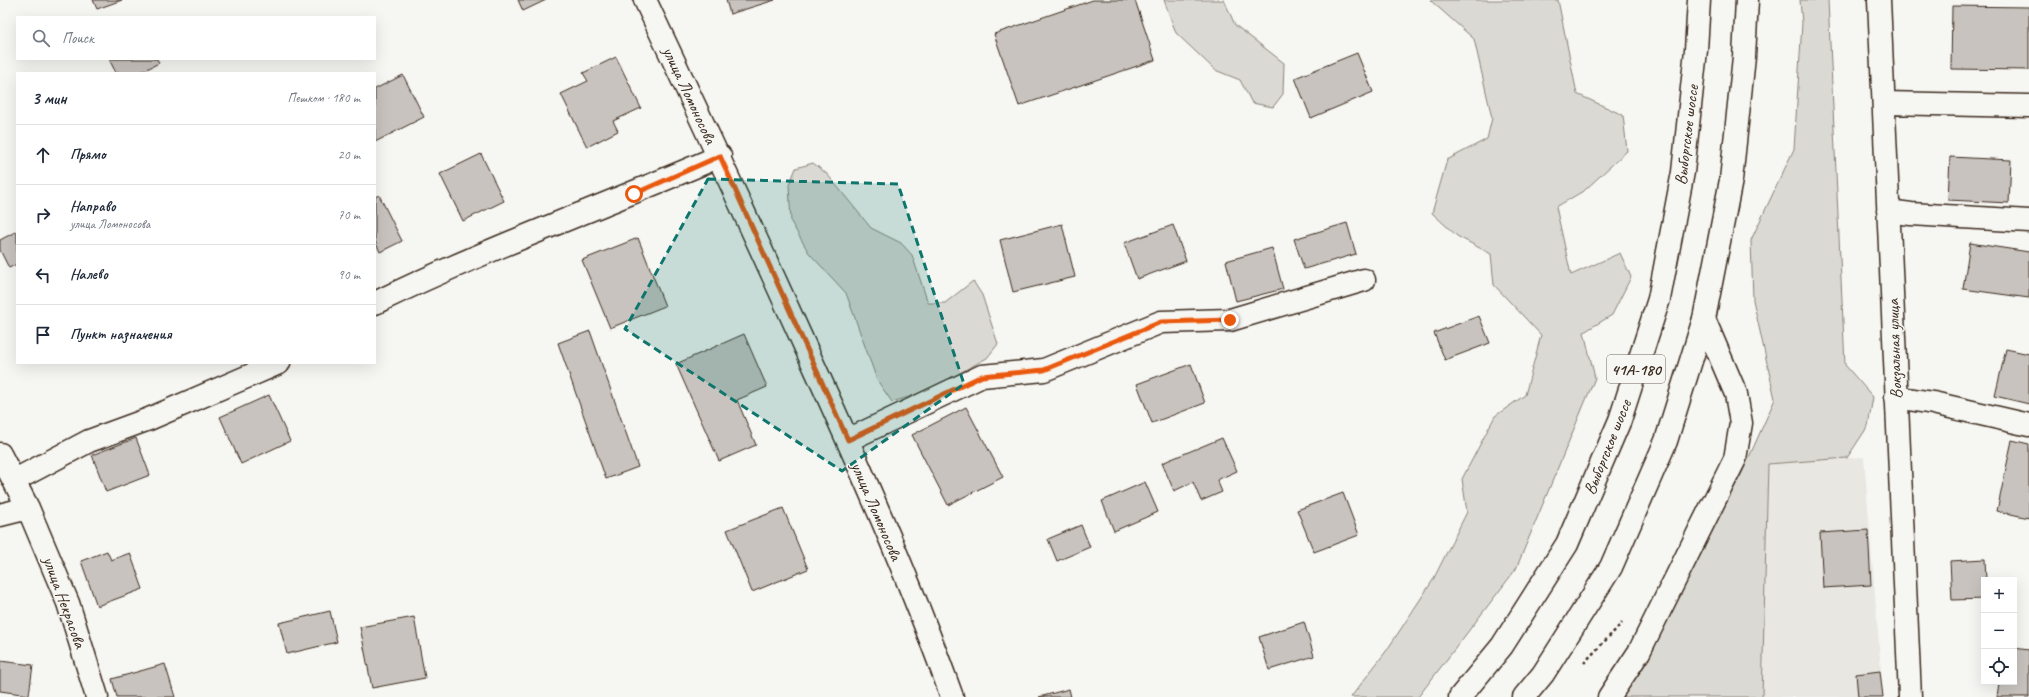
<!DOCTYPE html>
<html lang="ru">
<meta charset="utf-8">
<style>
:root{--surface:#fff;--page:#f6f6f7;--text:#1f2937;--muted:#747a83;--line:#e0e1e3}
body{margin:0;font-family:Caveat,sans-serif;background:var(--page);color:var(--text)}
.controls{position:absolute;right:12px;bottom:12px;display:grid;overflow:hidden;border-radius:0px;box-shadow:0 4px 16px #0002}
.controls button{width:36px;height:36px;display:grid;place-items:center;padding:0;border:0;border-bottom:1px solid var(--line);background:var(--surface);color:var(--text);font:20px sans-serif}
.stop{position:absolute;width:12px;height:12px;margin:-9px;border:3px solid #ea580c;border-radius:50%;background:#fff}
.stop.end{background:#ea580c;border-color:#fff;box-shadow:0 1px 4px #0008}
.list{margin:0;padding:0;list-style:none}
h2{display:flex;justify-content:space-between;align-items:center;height:52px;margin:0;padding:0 16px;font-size:17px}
h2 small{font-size:13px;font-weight:400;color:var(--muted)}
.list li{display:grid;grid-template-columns:26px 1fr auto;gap:12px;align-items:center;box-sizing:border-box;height:60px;padding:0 16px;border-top:1px solid var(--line)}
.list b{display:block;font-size:15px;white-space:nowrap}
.list p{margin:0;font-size:13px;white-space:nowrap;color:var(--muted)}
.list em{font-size:13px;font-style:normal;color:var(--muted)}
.icon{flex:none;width:22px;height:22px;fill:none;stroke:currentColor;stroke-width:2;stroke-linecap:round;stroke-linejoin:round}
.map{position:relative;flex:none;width:2029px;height:697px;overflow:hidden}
.search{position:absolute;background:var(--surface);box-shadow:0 4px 16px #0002;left:16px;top:16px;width:360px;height:44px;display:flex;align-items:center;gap:10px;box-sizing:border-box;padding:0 14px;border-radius:0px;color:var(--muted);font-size:15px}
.panel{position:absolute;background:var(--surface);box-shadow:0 4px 16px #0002;left:16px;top:72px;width:360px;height:292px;border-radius:0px}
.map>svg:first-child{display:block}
.built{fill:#e8e7e2}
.green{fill:#dad9d3;stroke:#8a8278}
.building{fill:#c8c3be;stroke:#3b2a1e}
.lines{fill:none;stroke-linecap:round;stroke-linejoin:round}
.minor-casing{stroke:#3b2a1e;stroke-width:25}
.major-casing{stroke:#3b2a1e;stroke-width:25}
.path{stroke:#3b2a1e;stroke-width:2.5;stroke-dasharray:3 3;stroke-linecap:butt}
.minor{stroke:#f6f6f2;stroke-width:22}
.major{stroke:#f6f6f2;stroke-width:22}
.route{stroke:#ea580c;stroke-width:5}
.marked{fill:#0f766e;fill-opacity:0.2;stroke:#0f766e;stroke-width:3;stroke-dasharray:8 5;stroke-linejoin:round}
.labels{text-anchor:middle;stroke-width:3;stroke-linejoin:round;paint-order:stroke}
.shield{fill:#f6f6f2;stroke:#73675e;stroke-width:1}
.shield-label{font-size:16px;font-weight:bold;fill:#3b2a1e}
.street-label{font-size:17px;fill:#3b2a1e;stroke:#f6f6f2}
</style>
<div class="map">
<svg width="2029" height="697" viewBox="0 0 2029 697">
<rect width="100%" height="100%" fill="#f6f6f2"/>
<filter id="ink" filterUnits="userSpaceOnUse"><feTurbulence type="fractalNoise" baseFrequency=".025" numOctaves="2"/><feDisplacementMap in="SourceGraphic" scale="8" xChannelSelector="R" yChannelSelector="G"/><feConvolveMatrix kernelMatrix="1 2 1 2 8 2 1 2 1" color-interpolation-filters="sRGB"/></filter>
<g filter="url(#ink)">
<path class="built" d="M1864,457L1883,697H1762L1768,463Z"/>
<path class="green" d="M1164,0H1224L1235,25L1284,63L1283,94L1273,107L1252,103L1240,80L1215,70L1176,33Z
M1430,0H1558L1577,94L1623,115L1627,151L1585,190L1556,207L1571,275L1620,253L1631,277L1612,315L1584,332L1595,378L1516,569L1418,697H1351L1387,650L1433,580L1467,512L1462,479L1495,416L1525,395L1541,335L1494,285L1491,254L1457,236L1432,213L1447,160L1487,139L1492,118L1474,39Z
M1800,0H1828L1845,365L1873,397L1868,426L1847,458L1768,464L1762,697H1623L1742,473L1775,399L1753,300L1751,240L1794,149L1802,23Z
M813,163L827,174L871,228L901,243L912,255L928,303H945L973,281L982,295L998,344L987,358L925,392L892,402L877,380L846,293L809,253L791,222L789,185L796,168Z"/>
<path class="building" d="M93,0H122L97,9Z
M518,0H546L523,11Z
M726,0H775L730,14Z
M1093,0H1135L1155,60L1019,106L994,34Z
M1952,6L2029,7V70L1951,69Z
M1357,53L1373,92L1311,118L1295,78Z
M616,57L641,108L613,121L618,131L587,147L561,94L588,81L583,73Z
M109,59H157L159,63L139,73H116Z
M403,75L424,117L375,142V89Z
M481,154L504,201L463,221L440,174Z
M1950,157L2011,160L2009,203L1948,200Z
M379,195L402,241L380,252L375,241V197Z
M1347,223L1356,254L1304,269L1294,239Z
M1062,224L1075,277L1013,292L1000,240Z
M1173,225L1186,261L1137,279L1124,243Z
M17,231V264L9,268L0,250V240Z
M638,238L665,306L610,328L582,260Z
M1970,243L2029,252V298L1963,289Z
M1272,248L1283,289L1236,301L1226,261Z
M1479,316L1490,343L1445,360L1434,333Z
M590,331L638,467L606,479L558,343Z
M744,334L767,387L737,400L756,445L719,461L676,364Z
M2006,349L2029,354V404L1995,396Z
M1191,364L1205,403L1152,423L1137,384Z
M269,395L290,441L241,464L220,417Z
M966,407L1003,477L948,505L912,435Z
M136,438L150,475L106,492L92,455Z
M1222,438L1237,471L1217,480L1222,492L1201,501L1193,482L1174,491L1162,463Z
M2012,440L2029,444V518L1997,511Z
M1145,482L1158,512L1114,531L1102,501Z
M1343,493L1359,535L1314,552L1297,510Z
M783,508L808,569L752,592L727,530Z
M1081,525L1090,547L1057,561L1048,539Z
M1868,530L1871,585L1823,588L1820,533Z
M107,551L111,560L130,553L143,589L97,606L81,561Z
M1985,559L1986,580H1984V599L1952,600L1950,561Z
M330,611L337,642L287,654L279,623Z
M414,617L425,678L372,688L360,627Z
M1304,622L1314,656L1269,670L1259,637Z
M2014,648L2029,650V697H1997L1999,682H2014Z
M0,661L33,665L29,695L0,691Z
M165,664L175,697H117L112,679Z
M1880,671L1883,697H1858L1856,674Z
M1069,689L1071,697H1039Z"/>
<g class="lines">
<g class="minor-casing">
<path id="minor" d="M645,0C699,114 752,229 804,344C857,460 909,577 952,697
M1879,0L1910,697
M1884,103L2029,106
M1888,211L1911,214L2029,221
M375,303C487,248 605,206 720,156
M1896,397L1933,403L2029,425
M848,440L982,376L1044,370L1161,322L1230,320L1364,280
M0,454L28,508L68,603L97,697
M15,480L89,441L149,419L279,363
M0,515L28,508
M1609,697L1639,652L1735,459L1741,423L1736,394L1704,319"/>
</g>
<g class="major-casing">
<path id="major" d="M1460,697L1502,646L1567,544L1620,420L1659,299L1683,172L1696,50L1699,0
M1524,697L1543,674L1611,567L1666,441L1704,319L1731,180L1744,57L1747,0"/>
</g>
<path class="path" d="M1584,663L1622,623"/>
<use href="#minor" class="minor"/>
<use href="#major" class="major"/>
</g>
</g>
<g class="lines" filter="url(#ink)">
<path class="route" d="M634,194L720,156L848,440L982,376L1044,370L1161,322L1230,320"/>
</g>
<path class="marked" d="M708,179L898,184L964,384L842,471L625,329Z"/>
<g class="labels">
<rect class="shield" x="1607" y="355" width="58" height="28" rx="3"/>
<g class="shield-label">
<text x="1636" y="375">41А-180</text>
</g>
<g class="street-label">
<text transform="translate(690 95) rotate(65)" y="6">улица Ломоносова</text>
<text transform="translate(1686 135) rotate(-83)" y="6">Выборгское шоссе</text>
<text transform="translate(1894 349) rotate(-92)" y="6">Вокзальная улица</text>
<text transform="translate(1607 447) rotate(-68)" y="6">Выборгское шоссе</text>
<text transform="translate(877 511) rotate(67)" y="6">улица Ломоносова</text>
<text transform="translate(65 602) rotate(70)" y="6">улица Некрасова</text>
</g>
</g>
</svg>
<div class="controls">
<button>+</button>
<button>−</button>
<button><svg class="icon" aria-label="locate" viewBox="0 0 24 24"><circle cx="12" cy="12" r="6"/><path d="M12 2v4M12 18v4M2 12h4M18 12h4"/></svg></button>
</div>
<div class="stop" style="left:634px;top:194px"></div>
<div class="stop end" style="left:1230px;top:320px"></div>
<div class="search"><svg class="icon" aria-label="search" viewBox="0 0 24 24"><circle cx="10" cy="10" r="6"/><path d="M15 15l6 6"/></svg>Поиск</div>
<section class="panel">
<h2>3 мин<small>Пешком · 180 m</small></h2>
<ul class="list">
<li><svg class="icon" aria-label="ahead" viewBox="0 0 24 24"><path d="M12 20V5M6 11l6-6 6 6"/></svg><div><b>Прямо</b></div><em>20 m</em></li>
<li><svg class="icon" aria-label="right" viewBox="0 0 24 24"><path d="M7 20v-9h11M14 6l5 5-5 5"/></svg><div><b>Направо</b><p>улица Ломоносова</p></div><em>70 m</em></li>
<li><svg class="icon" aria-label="left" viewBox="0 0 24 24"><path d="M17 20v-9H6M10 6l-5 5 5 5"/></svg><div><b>Налево</b></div><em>90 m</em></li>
<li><svg class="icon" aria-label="arrive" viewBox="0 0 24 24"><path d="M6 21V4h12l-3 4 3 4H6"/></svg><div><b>Пункт назначения</b></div></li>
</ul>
</section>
</div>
